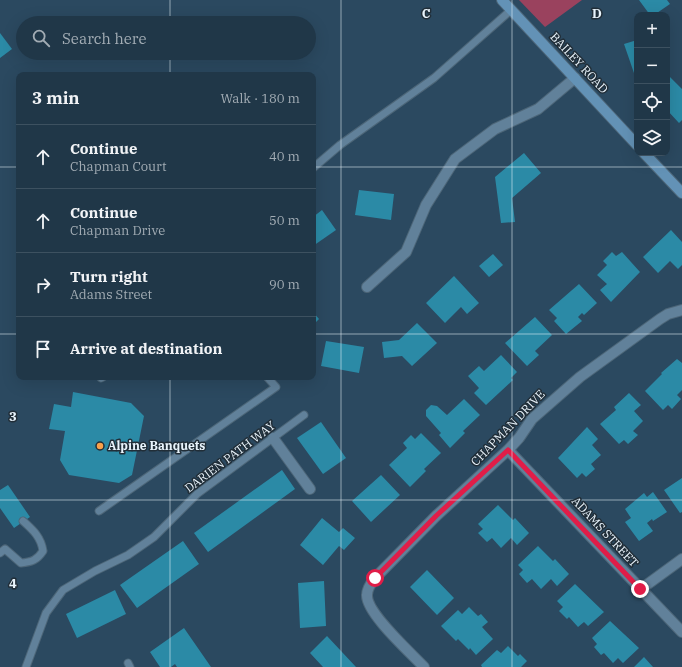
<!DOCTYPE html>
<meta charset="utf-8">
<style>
:root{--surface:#203748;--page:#283f4f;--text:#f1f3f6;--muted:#a2acb4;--line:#3d5160}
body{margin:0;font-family:"IBM Plex Serif",serif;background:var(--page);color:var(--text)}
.controls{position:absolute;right:12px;top:12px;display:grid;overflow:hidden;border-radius:8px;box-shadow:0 4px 16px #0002}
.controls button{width:36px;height:36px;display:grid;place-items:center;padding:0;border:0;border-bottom:1px solid var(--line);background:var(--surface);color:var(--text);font:20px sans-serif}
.stop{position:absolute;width:12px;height:12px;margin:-9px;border:3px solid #e11d48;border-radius:50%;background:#fff}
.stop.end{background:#e11d48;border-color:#fff;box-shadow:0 1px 4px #0008}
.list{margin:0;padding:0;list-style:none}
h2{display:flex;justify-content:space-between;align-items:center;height:52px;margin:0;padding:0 16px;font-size:17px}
h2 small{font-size:13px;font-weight:400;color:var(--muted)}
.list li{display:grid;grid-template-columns:26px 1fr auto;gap:12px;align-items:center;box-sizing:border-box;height:64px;padding:0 16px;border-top:1px solid var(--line)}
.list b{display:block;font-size:15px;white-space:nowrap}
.list p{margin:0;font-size:13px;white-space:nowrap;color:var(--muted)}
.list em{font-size:13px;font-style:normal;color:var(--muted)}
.icon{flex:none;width:22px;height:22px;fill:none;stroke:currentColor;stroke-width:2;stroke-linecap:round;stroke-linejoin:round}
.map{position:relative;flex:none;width:682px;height:667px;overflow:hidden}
.search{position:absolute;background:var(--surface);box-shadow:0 4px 16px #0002;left:16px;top:16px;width:300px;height:44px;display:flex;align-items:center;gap:10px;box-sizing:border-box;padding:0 14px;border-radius:22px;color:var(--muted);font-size:15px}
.panel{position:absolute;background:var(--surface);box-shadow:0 4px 16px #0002;left:16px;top:72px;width:300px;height:308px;border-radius:8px}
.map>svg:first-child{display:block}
.green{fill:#9a425e}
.water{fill:#31988a}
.building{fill:#2b8aa6}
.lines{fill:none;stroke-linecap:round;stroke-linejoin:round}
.lane-casing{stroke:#4d6678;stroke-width:9}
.street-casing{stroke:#4d6678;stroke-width:12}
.secondary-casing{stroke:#4d6678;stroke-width:12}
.lane{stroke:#61819a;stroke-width:7}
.street{stroke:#61819a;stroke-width:10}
.secondary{stroke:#6392b6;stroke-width:10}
.route{stroke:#e11d48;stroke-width:5}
.grid{fill:none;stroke:#e9f4fc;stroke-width:1;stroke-opacity:0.55}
.poi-dot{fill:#f8a14b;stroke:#212e38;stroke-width:1.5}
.labels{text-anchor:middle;stroke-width:3;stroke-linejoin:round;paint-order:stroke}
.street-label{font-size:12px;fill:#e9f4fc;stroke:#212e38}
.poi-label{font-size:12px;font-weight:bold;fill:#e9f4fc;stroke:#212e38;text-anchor:start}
.grid-label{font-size:13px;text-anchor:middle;font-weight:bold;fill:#e9f4fc;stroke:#212e38;stroke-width:3;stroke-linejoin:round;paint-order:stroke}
</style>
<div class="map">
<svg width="682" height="667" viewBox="0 0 682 667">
<rect width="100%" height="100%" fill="#2b4960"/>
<path class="green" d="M519,0H582L545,27Z"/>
<path class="water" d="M260,17H265L269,20V23H255V21Z"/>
<path class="building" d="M639,0H667L670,4L654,15H650Z
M0,33L12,49L0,58Z
M637,40V75L635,76L624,44Z
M669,76L682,89V120L679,123L667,110V78Z
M524,153L541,173L512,198L515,222L501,223L495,177Z
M359,190L394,194L391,220L355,215Z
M322,210L336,230L313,246V217Z
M671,230L682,242V265L678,269L670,261L658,273L643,257Z
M612,252L616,256L622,252L640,272L611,302L600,290L607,284L597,275L607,265L603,261Z
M493,254L503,265L489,277L479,266Z
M454,276L479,303L467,314L461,307L445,323L426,303Z
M579,284L597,303L584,315L582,313L578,317L582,321L566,334L554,321L557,318L549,310Z
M313,312L319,319L313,325Z
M535,317L552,335L535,351L539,355L527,366L505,343Z
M417,323L437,343L412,366L402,356L384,358L382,342L399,340Z
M326,341L364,347L359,373L321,366Z
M501,355L517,372L511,378L513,380L486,405L474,393L479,388L468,376L479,366L484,371Z
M677,359L682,363V390L677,395L681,399L672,409L668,405L663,410L645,391L662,374L661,373Z
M73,392L131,403L144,416L132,475L119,483L69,475L60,460L65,431L49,429L54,404L71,407Z
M629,393L641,405L634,411L643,421L633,431L638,435L628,444L624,440L619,444L600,424L616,410L614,407Z
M464,399L480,415L463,431L465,433L450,448L439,435L441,433L426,416V410L431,405L437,406L447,415Z
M321,422L346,458L323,474L297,438Z
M587,427L598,439L592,445L601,455L591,464L595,469L586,477L582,473L577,478L558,458Z
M421,433L441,453L424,469L426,471L410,487L389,465L407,448L403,443L411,435L415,439Z
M282,470L295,489L208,552L194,533Z
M381,475L400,495L371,522L352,501Z
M682,478V512L680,513L664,490Z
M8,485L30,517L14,528L0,508V490Z
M653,492L667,512L653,521L652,519L647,523L653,531L639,541L625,522L631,518L625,509L644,493L647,497Z
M498,505L513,520L515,518L529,533L517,545L511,538L501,548L492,538L487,542L478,533L483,529L478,524Z
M322,518L339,532L343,528L355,538L344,550L339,546L323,565L300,545Z
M183,541L199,564L137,608L120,585Z
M538,546L553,561L555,559L569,574L557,586L551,579L541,589L532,579L527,583L519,574L523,570L518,565Z
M427,570L454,598L437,615L410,587Z
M324,581L326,626L300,628L298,583Z
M575,584L604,612L588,626L584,622L578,627L569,617L567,619L559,611L563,607L557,601Z
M115,590L126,614L77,638L66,614Z
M469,607L478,616L481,614L488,622L482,627L493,639L476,655L470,648L469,650L458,639L456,641L441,626L458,610L462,614Z
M610,621L639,648L623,663L618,658L613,663L604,653L601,655L594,647L597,644L592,638Z
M184,628L211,667H177L175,664L171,667H160L150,652Z
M327,636L356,667H323L310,653Z
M508,646L518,656L520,654L527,661L521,667H482L481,665L497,650L501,653Z
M644,657L653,667H634Z"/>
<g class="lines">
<g class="lane-casing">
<path id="lane" d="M313,168L340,145L434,78L511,10
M101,378L103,377
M99,511L276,387L267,377
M0,553L5,549L21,563C32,562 37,560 43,551C41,537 33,530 23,521
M128,663L130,667
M26,667L46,613L63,590L95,571L128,555L154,537L197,494L304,415"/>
</g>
<g class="street-casing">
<path id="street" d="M367,287L406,252L426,205L455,159L495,129L538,109L575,78
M273,438L310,489
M508,450L682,632
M641,589L682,559
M424,667C411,653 366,613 367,595C367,589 371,583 375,578L436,516L508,450L519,438L532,419L580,377L660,319L668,314L682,310"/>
</g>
<g class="secondary-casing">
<path id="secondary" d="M502,0L637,145
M644,153L682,193"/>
</g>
<use href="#lane" class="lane"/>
<use href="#street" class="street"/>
<use href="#secondary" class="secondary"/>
</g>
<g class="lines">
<path class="route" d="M375,578L436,516L508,450L640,589"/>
</g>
<path class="grid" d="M170,0V23M341,0V667M512,0V667M170,53V75M0,167H19M313,167H682M0,334H19M313,334H682M170,377V667M0,500H682"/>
<circle class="poi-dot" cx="100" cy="446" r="4"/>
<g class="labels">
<g class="street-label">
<text transform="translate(579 63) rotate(47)" y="4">BAILEY ROAD</text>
<text transform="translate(508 428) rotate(-46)" y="4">CHAPMAN DRIVE</text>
<text transform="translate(230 457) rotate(-37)" y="4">DARIEN PATH WAY</text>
<text transform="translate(605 532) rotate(47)" y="4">ADAMS STREET</text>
</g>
<g class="poi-label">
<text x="108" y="450">Alpine Banquets</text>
</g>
</g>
<g class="grid-label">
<text x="426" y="18">C</text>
<text x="597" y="18">D</text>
<text x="13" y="421">3</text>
<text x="13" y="588">4</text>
</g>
</svg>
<div class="controls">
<button>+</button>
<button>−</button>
<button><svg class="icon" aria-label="locate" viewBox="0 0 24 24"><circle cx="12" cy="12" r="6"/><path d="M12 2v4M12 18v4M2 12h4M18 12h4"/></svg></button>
<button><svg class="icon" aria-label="layers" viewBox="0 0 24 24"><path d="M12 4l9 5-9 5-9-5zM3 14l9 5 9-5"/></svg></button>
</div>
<div class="stop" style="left:375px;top:578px"></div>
<div class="stop end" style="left:640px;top:589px"></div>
<div class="search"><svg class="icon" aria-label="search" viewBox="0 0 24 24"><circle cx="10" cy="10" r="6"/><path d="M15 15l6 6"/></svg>Search here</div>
<section class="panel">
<h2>3 min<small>Walk · 180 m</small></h2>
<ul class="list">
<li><svg class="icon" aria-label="ahead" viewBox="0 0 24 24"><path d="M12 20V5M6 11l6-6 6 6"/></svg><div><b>Continue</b><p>Chapman Court</p></div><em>40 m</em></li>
<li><svg class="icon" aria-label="ahead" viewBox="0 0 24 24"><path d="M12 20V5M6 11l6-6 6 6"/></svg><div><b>Continue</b><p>Chapman Drive</p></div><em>50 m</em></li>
<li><svg class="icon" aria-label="right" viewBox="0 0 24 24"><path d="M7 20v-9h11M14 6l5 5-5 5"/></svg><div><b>Turn right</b><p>Adams Street</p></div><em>90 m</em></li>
<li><svg class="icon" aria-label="arrive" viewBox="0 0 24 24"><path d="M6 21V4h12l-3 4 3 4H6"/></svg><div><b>Arrive at destination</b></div></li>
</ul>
</section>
</div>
